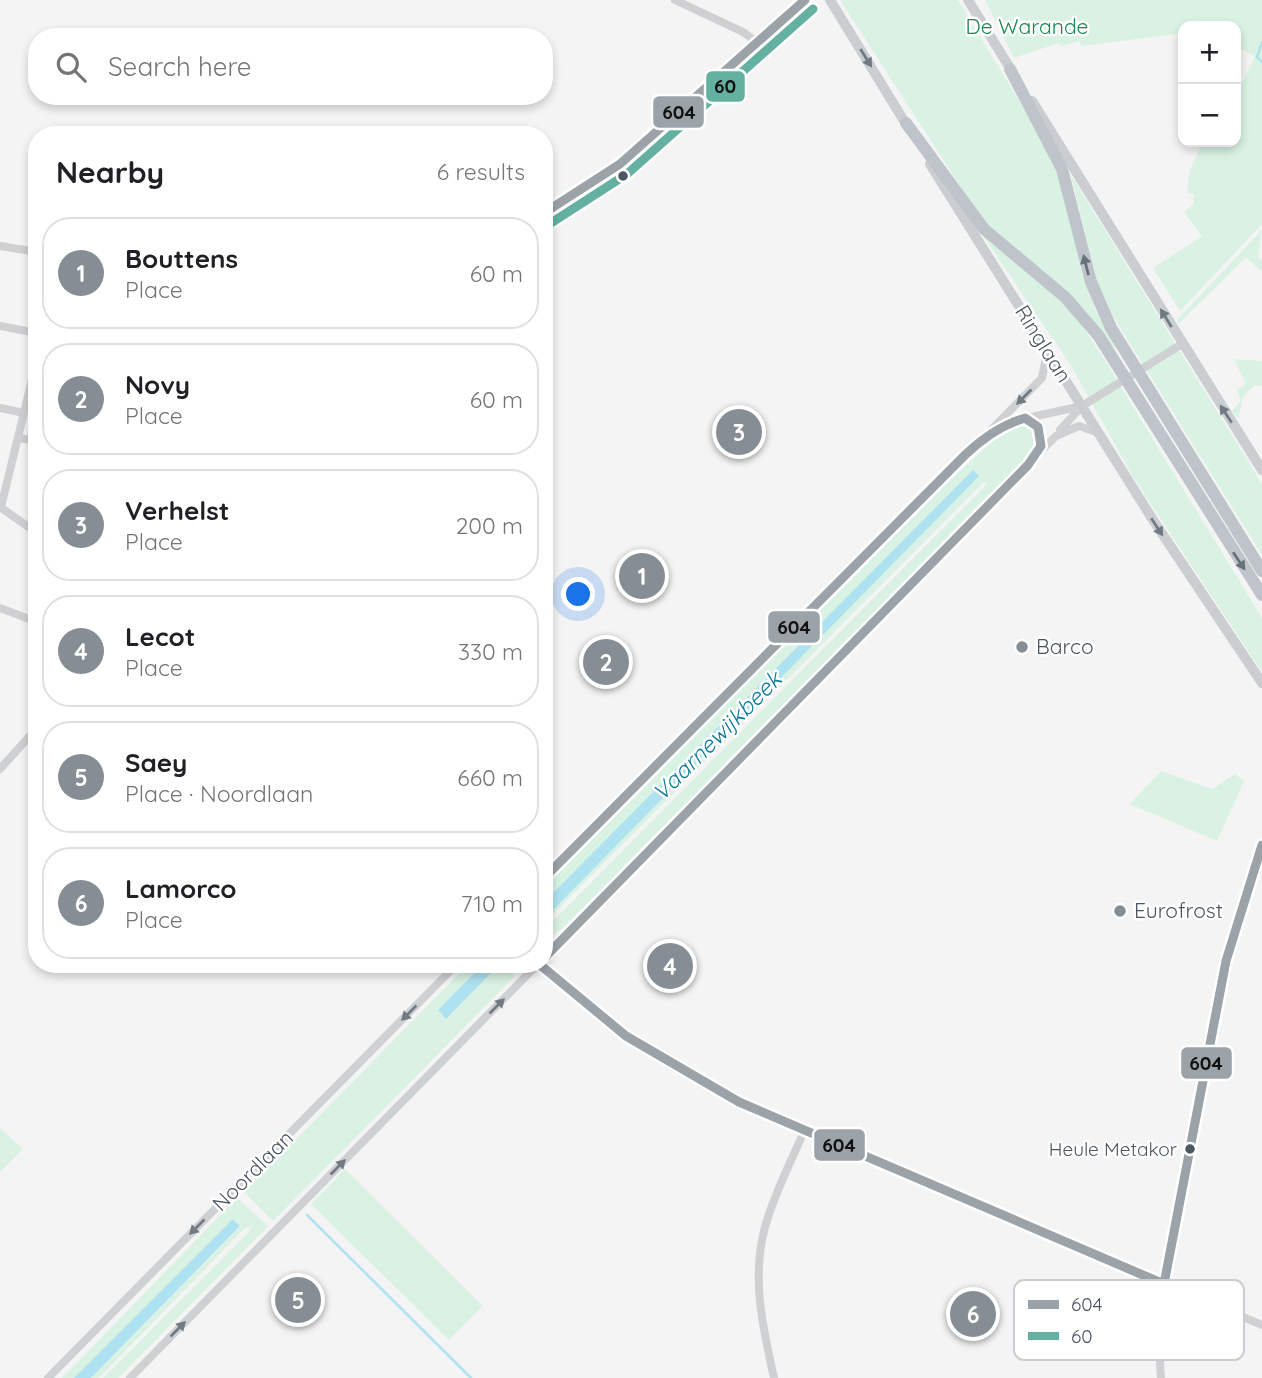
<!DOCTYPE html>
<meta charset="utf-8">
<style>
:root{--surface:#fff;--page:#f2f2f2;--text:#202124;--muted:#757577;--line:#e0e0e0;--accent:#868d94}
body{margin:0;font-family:Quicksand,sans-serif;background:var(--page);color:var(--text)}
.controls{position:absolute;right:21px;top:21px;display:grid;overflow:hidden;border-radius:14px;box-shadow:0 4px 10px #0003}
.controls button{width:63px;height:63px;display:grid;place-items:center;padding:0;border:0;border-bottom:2px solid var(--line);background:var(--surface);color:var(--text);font:35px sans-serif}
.you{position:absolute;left:579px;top:595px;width:24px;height:24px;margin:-18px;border:5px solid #fff;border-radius:50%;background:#1a73e8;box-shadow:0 0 0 10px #1a73e833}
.badge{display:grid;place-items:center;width:46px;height:46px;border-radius:50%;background:var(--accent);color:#fff;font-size:23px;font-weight:700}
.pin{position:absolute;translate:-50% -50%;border:4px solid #fff;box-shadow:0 2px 7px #0006}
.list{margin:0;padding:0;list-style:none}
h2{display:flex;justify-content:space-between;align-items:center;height:91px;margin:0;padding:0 28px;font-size:30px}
h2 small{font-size:23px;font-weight:400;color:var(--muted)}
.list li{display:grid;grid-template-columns:46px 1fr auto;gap:21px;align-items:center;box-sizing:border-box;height:112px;margin:0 14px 14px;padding:0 14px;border:2px solid var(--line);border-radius:28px}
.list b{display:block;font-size:26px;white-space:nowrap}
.list p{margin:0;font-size:23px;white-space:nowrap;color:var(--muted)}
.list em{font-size:23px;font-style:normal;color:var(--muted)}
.icon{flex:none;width:38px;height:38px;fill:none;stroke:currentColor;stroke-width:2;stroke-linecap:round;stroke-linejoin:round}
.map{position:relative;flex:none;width:1262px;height:1378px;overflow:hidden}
.search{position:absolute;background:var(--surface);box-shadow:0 4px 10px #0003;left:28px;top:28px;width:525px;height:77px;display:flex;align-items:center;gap:18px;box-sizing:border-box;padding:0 24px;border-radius:28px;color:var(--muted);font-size:26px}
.panel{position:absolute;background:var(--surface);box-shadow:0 4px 10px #0003;left:28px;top:126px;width:525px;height:847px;border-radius:28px}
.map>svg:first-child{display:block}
.green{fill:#d9f2e3;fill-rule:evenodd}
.water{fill:#aee2f0}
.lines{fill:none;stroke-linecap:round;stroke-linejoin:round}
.stream{stroke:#aee2f0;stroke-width:2.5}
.minor{stroke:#ced0d2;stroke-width:8}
.major{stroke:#caced1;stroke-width:10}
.highway{stroke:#bec4c9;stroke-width:12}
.bus-1-casing{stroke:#fff;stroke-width:14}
.bus-2-casing{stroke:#fff;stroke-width:14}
.bus-1{stroke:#9ba2a8;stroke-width:9}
.bus-2{stroke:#64b0a1;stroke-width:9}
.oneway{fill:#707a83}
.oneway2{fill:#67727b}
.oneway3{fill:#727b83}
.bus-dot{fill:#4a5661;stroke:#fff;stroke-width:2.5}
.poi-dot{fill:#868d94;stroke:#fff;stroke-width:2.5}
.labels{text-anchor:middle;stroke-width:5;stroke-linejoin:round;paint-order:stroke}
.bus-label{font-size:19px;fill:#4a5661;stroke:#fff;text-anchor:end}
.park-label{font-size:21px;fill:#17864f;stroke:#fff}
.street-label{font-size:21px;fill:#4a5661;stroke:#fff}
.poi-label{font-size:21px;fill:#4a5661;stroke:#fff;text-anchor:start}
.water-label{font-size:23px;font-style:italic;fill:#0c7c9b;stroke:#fff}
.key{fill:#fff;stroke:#c9ccd0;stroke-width:2}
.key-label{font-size:19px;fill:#4a5661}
.line-badge{stroke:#fff;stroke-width:2.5}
.pale-badge-label{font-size:19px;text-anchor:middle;font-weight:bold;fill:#111}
</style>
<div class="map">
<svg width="1262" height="1378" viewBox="0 0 1262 1378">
<rect width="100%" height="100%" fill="#f4f4f4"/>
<path class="green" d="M840,0H958L1052,155L1065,194L1081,271L1096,311L1116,346L1113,349L1055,281L996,234L977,212Z
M985,0H1262V224L1180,311L1153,268L1202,236L1184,212L1193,205L1194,194L1187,193L1190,170L1203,142H1236V95L1255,57L1236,46V26H1183V33L1082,46L1079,41L1062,46L1059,43L1014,58Z
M1071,175L1262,484V555L1101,297Z
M975,224L1070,307L1102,356L1262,618V672L1135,480L1070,364Z
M1262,230L1258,257L1262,260V272L1246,257L1179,323L1177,320Z
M1234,359L1262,361V386L1255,385L1244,395L1238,419L1232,411L1241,401L1237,390L1246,384Z
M1020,424L1033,429L1037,439L1026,460L563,928L544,941V907L550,912L978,476L544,902V888L924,503L1003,432ZM984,482L986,485L548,926L546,923L549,918Z
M1161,771L1212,789L1235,774L1244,781L1217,841L1130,804Z
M469,964H483L438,1010L446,1018L484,964H518L513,978L273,1221L244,1192Z
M0,1128L23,1149L0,1172Z
M345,1169L483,1306L449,1340L311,1204Z
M237,1198L268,1226L118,1378H103L248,1233L251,1226L245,1228L99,1378H91L240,1227L236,1221L233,1219L74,1378H62Z"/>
<path class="water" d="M973,470L979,476L550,913L544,902Z
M483,964L492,972L446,1019L438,1010Z
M233,1219L240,1226L91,1378H74Z"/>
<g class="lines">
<path class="stream" d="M1262,42L1257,57L1262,62
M307,1215L471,1378"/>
<path class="minor" d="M675,0L743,32L758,43
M544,213L620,164L805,0
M0,246L37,252
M0,326L37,333
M0,408L24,413
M1025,418L1038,427L1043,442L1041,451
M992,429L1042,378L1047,352
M1060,430L1082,406L1182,344
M18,438L37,441
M0,507L37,533
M1,507L37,359
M34,550L37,543
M0,608L37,622
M0,769L37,728
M544,878L934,484L986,438L1009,422L1082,406
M544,958L1056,436L1079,426L1096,432
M539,964L626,1036L739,1102L1262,1325
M48,1378L457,964
M130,1378L538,964
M774,1378C763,1328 751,1278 765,1227C774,1194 791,1162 804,1131
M1161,1378C1154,1302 1177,1226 1191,1151C1210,1049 1223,942 1262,845"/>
<path class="major" d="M830,0L909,129
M968,0L1013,73
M1032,101L1262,470
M930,164L1153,520L1262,683"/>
<path class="highway" d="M1010,69L1062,169L1091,282L1111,328L1262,571
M906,123L984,229L1065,297L1098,335L1262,595"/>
<g class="bus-1-casing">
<path id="bus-1" d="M544,213L620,164L805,0
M544,878L965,455C983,438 1001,425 1025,418L1038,427L1041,446L1028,465L544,958
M539,964L626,1036L739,1102L1164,1284
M1164,1284L1226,961L1262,845"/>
</g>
<g class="bus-2-casing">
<path id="bus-2" d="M551,223L627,174L813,9"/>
</g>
<use href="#bus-1" class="bus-1"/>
<use href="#bus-2" class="bus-2"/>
</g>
<defs><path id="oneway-solid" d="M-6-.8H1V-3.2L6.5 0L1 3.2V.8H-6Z" transform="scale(1.75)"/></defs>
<g class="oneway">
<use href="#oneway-solid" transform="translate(866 58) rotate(58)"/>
<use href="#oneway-solid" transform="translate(1166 318) rotate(-122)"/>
<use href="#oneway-solid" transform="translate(1226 414) rotate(-123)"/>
<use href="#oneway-solid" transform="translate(1157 527) rotate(57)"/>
</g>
<g class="oneway2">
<use href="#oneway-solid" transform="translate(1086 265) rotate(-104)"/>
<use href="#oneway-solid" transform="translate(1239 561) rotate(56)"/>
</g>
<g class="oneway3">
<use href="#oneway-solid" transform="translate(1024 397) rotate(135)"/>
<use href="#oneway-solid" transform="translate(497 1006) rotate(-45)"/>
<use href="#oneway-solid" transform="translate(409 1013) rotate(135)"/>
<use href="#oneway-solid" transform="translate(338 1167) rotate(-45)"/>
<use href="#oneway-solid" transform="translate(197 1227) rotate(135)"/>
<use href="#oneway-solid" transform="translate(178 1329) rotate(-45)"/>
</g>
<g class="bus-dot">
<circle cx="623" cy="176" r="6"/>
<circle cx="1190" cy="1149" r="6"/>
</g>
<g class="poi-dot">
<circle cx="1022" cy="647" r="7"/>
<circle cx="1120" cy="911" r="7"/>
</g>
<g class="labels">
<g class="bus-label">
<text x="1177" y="1156">Heule Metakor</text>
</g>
<g class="park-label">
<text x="1027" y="34">De Warande</text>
</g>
<g class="street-label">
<text transform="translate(1043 344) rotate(58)" y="7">Ringlaan</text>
<text transform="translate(253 1171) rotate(-45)" y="7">Noordlaan</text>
</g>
<g class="poi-label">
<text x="1036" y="654">Barco</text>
<text x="1134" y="918">Eurofrost</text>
</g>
<g class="water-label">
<text transform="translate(717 736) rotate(-45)" y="8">Vaarnewijkbeek</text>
</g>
</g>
<rect x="1014" y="1280" width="230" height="80" rx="10" class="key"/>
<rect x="1028" y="1300" width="31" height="9" fill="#9ba2a8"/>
<rect x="1028" y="1332" width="31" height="8" fill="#64b0a1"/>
<g class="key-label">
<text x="1071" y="1311">604</text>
<text x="1071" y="1343">60</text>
</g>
<g class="line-badge">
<rect x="705" y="70" width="41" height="33" rx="7" fill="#64b0a1"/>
<rect x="652" y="95" width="53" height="34" rx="7" fill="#9ba2a8"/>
<rect x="767" y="610" width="54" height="34" rx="7" fill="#9ba2a8"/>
<rect x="1180" y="1046" width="53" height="34" rx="7" fill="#9ba2a8"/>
<rect x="813" y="1128" width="53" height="34" rx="7" fill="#9ba2a8"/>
</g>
<g class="pale-badge-label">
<text x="725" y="93">60</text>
<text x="679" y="119">604</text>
<text x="794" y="634">604</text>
<text x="1206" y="1070">604</text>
<text x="839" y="1152">604</text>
</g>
</svg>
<div class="controls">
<button>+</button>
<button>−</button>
</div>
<div class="you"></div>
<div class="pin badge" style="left:642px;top:576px">1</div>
<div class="pin badge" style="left:606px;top:662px">2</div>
<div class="pin badge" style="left:739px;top:432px">3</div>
<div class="pin badge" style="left:670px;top:966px">4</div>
<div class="pin badge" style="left:298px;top:1300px">5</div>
<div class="pin badge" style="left:973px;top:1314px">6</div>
<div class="search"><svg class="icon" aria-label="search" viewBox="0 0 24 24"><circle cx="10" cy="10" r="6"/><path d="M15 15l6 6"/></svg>Search here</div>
<section class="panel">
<h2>Nearby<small>6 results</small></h2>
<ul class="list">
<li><span class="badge">1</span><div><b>Bouttens</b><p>Place</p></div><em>60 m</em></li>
<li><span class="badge">2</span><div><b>Novy</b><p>Place</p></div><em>60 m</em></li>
<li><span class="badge">3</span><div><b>Verhelst</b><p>Place</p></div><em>200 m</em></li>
<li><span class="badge">4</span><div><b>Lecot</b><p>Place</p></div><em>330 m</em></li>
<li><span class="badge">5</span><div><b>Saey</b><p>Place · Noordlaan</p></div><em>660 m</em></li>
<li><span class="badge">6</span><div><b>Lamorco</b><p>Place</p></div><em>710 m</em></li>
</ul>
</section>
</div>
